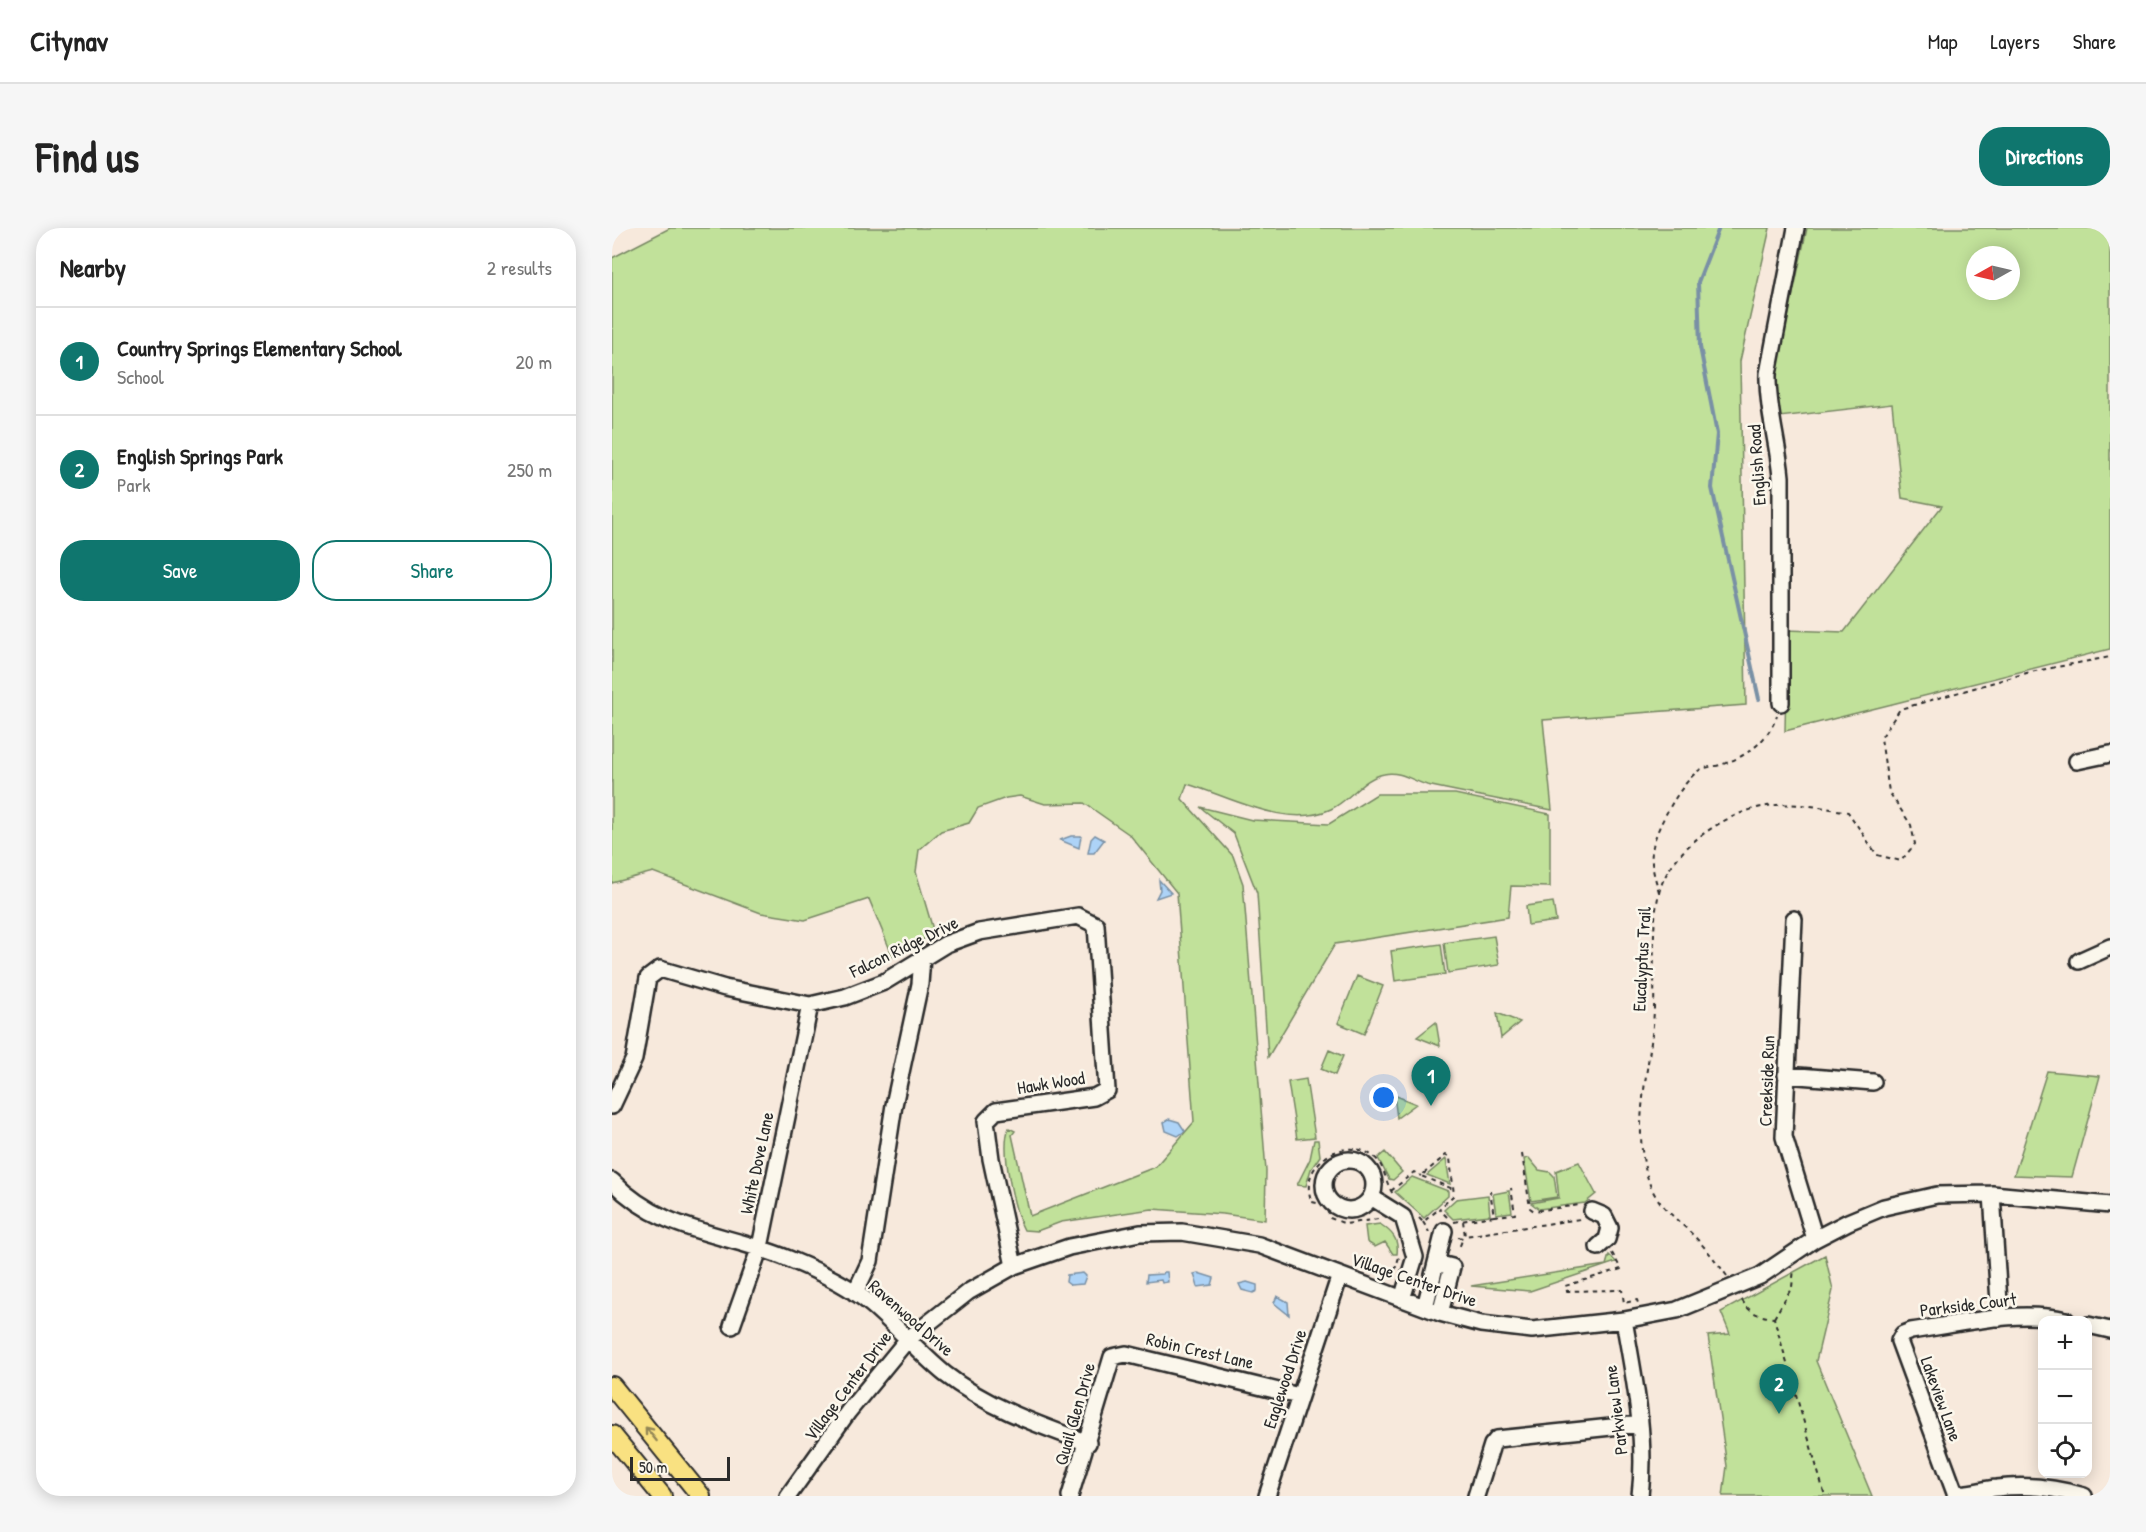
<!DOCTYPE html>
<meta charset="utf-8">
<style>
:root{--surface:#fff;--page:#f6f6f6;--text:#222;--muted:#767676;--line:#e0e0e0;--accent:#0f766e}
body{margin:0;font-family:"Patrick Hand",sans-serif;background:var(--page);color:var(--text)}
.controls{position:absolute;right:18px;bottom:18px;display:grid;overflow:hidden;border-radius:12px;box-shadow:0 3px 15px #0003}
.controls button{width:54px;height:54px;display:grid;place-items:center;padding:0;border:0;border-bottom:2px solid var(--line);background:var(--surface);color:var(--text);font:30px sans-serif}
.compass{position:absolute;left:1354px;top:18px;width:54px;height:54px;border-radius:50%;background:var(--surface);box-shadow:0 3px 15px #0003;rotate:262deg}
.scale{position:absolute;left:18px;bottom:15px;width:100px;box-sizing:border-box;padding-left:6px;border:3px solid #2b2b2b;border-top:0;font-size:16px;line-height:21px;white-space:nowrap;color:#2b2b2b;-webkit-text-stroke:4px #fbf7ec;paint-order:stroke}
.you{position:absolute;left:772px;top:870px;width:21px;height:21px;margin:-15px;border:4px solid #fff;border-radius:50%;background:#1a73e8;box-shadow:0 0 0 9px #1a73e833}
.badge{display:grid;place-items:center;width:39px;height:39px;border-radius:50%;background:var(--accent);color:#fff;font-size:20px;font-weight:700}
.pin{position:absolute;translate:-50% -50px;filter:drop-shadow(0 2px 3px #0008)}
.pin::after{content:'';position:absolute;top:32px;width:21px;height:18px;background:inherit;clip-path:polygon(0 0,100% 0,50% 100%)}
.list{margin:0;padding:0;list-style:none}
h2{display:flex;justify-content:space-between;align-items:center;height:78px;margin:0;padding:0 24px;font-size:26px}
h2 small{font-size:20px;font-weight:400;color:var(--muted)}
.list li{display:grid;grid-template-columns:39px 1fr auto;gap:18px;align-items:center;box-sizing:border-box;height:108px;padding:0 24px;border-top:2px solid var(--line)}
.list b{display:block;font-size:22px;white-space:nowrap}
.list p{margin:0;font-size:20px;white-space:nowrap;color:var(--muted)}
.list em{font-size:20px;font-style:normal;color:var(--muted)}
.actions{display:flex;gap:12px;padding:18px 24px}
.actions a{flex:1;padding:14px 0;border:2px solid var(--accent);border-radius:24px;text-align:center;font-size:21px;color:var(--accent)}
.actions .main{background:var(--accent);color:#fff}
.icon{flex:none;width:33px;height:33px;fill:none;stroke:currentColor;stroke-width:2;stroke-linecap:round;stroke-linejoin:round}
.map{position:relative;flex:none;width:1498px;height:1268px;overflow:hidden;border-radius:24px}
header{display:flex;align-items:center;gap:36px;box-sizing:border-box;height:84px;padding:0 30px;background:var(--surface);border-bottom:2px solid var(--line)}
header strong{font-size:28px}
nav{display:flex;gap:33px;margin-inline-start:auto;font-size:21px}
.intro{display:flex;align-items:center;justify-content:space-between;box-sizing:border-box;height:144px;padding:0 36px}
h1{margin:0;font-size:42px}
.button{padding:15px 27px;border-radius:24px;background:var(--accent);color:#fff;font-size:21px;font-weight:700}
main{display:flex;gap:36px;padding:0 36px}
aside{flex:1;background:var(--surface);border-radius:24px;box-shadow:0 3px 15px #0003}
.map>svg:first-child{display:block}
.green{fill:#c1e19a;stroke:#768662;stroke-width:1.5;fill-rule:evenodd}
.water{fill:#add3f7;stroke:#7990a5;stroke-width:1.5}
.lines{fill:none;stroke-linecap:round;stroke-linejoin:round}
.stream{stroke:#7990a5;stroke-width:4}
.minor-casing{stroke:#2b2b2b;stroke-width:20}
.major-casing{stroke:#2b2b2b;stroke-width:22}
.path{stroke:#2b2b2b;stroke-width:2;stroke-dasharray:4.5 4.5;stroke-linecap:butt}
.minor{stroke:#fbf7ec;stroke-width:15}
.major{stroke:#f9e181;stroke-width:18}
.oneway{stroke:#928656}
.labels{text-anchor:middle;stroke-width:5;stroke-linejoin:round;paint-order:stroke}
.street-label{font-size:18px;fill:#2b2b2b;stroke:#fbf7ec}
</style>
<header>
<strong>Citynav</strong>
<nav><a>Map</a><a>Layers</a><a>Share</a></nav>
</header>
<div class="intro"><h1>Find us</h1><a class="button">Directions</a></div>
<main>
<aside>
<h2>Nearby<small>2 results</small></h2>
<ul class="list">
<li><span class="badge">1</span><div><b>Country Springs Elementary School</b><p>School</p></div><em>20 m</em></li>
<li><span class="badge">2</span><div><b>English Springs Park</b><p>Park</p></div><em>250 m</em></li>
</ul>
<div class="actions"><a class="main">Save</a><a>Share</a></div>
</aside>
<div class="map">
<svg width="1498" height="1268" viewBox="0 0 1498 1268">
<rect width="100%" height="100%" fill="#f7e9dc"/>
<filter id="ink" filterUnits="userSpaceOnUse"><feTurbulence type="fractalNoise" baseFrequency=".0167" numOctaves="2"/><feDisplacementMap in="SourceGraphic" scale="12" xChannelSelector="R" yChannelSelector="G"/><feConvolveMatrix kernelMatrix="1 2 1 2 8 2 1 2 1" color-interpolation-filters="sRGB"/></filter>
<g filter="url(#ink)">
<path class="green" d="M58,0H1158L1128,133L1134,477L931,492L940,582C899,574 857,566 815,557C801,553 787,542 772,546C751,550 738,572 719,581C675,602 617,568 575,556L570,571L621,628L631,656L654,943L653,992L611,986L540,981L449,994L425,1003L412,1002C402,983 388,920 397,900L403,903L400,907L418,988L543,939L582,894L565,665L518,607L472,575L433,576L408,568L394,570L366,580L357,595L329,603L307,622L304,644L322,705L281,729L257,671L193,692L149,685L41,644L0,655V30Z
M1195,0H1498V421L1173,503L1175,402L1232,404L1330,278L1290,270L1280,176L1167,189L1163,164L1164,145ZM1363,27H1399V63H1363Z
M765,566H843L938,586V659L899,658L896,689L723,716L656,829L645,665L622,606L588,579L640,592L717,596Z
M941,674L944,693L916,697L914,678Z
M882,708L887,737L836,745L832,715Z
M829,716L833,746L783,753L779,723Z
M745,748L771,758L752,806L726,795Z
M885,785L908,794L889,810Z
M824,794L828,818L805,809Z
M717,822L731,828L723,847L709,841Z
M1435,843L1488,848L1460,949L1402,947Z
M694,851L703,909L685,911L676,854Z
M782,867L804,876L785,890Z
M702,912H706L708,928L699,941L694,958L685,957L698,931Z
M773,924L790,944L781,952L777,951L766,930Z
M917,930L927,942L938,944L942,948L945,969L919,973L912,931Z
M834,931L838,956L815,947Z
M967,934L984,966L973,975L927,981L919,975L947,970L944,943Z
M800,949L836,963V968L812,990L783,964Z
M897,963L900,984L884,986L881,966Z
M876,967L878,987L841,991L832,982L844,971Z
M768,996C780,1004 787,1011 785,1026H781L773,1014L763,1019L755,1014L753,998Z
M997,1027L1004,1034L918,1063L859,1058L994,1037Z
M1213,1027L1221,1062L1204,1133L1260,1268H1111L1115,1238L1096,1108L1118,1106L1109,1084Z"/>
<path class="water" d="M483,607L492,612L482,625H476L479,611Z
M459,608H469L467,620L448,612Z
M547,652L559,665L544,670L548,662Z
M557,891L567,894L573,903L566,908L554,903L552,894Z
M552,1044H555L556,1054L550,1055L549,1052L534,1054L535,1047L551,1046Z
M471,1045L474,1048L471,1056L458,1057L454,1054L455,1047Z
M586,1045L602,1050L600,1057L586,1059L582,1046Z
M635,1054L645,1057V1063L641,1065L630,1062L627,1056Z
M665,1068L676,1074L677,1087L662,1075Z"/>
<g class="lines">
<path class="stream" d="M1107,0L1086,54L1088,119L1105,206L1100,260L1147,471"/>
<g class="minor-casing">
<path id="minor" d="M1169,475V249C1166,214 1155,180 1156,146L1184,0
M1465,533L1498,526
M1182,691L1172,909L1203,1011
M1467,733L1498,719
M1174,847L1261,854
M0,878L22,831L36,750L48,741L113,760L198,777L233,769L272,754L334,716L367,704L466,688L484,697L495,862L482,869L384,883L374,893L379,931L402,1038
M712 957a25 25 0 1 1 50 0a25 25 0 1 1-50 0Z
M0,953C51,1006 113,1004 177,1031C204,1042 237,1057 260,1077C286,1099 307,1125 333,1146C375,1179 427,1197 476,1215
M1380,966L1388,1090
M759,969L791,989L803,1029L790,1071
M980,983L992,988L998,1000L995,1011L986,1019
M824,1035L840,1039L828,1085
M243,1065L258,1033L282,877L308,756L310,729
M813,1079L832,1003
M1012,1092C1022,1149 1035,1210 1028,1268
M1454,1092C1403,1081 1349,1096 1299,1103L1291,1106L1287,1113L1343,1265C1358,1267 1370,1261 1385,1260C1415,1256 1444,1260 1472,1268
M1476,1097L1498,1102
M120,1098L148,1019L198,777
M176,1268L236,1184L295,1112L356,1064L402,1038L457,1019L528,1005L570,1004L647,1017L828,1085L869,1096L920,1102L1012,1092L1065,1082L1148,1048L1203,1011L1236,994L1272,979L1325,967L1380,966L1498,977
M458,1268L500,1129L514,1126L687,1168
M655,1268L728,1047
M864,1268L880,1217L885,1211L1028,1196"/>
</g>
<g class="major-casing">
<path id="major" d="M0,1158L89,1268
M0,1207L50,1268"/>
</g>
<path class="path" d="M1047,664C1043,649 1037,634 1041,618C1045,598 1069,556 1086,543C1091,539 1101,539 1108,537C1134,529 1155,514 1165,488
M910,926L918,980L922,983L968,977
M779,963L802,944L809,948
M882,988L903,986L899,960
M835,989L827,981L842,967L838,930L834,927L809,948L841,961
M807,990L811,994L827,981
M766,991L734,996L718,990L713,977L700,974C684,938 732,905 762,929C773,937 773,955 781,966
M851,993L853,1008L968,991
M811,994L817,1004
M842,994L882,988L878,963
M846,1009L851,1010L847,1020
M1000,1025L1009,1041L953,1058L955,1063L1010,1062L1012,1075L1025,1072L1026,1075
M1115,1048C1104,1033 1093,1019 1080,1006C1065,991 1044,976 1037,954C1019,901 1036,850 1041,797C1045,753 1037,708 1047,665C1057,622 1113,584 1155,578C1183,574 1209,579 1236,584L1265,627L1289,633L1303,616L1299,597L1277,564L1269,510L1288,481L1418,444L1498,429
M780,1051L788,1026
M1130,1072C1137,1085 1147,1088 1162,1090L1213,1268
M1162,1090L1180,1059L1182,1041"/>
<use href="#minor" class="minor"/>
<use href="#major" class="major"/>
</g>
<defs><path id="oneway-shaft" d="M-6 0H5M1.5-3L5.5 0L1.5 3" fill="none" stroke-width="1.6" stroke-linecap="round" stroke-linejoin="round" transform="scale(1.5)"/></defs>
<use class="oneway" href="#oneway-shaft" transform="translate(39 1206) rotate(-129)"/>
</g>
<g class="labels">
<g class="street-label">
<text transform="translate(1145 237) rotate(-94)" y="6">English Road</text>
<text transform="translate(292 719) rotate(-26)" y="6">Falcon Ridge Drive</text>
<text transform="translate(1030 731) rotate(-87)" y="6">Eucalyptus Trail</text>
<text transform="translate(1155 853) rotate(-88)" y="6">Creekside Run</text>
<text transform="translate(439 855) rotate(-9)" y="6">Hawk Wood</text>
<text transform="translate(145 935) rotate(-78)" y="6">White Dove Lane</text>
<text transform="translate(802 1052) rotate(19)" y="6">Village Center Drive</text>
<text transform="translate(1356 1077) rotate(-7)" y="6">Parkside Court</text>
<text transform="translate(299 1090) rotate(41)" y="6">Ravenwood Drive</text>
<text transform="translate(588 1123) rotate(13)" y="6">Robin Crest Lane</text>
<text transform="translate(673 1151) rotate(-72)" y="6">Eaglewood Drive</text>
<text transform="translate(236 1158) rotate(-53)" y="6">Village Center Drive</text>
<text transform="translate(1329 1171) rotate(70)" y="6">Lakeview Lane</text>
<text transform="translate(1004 1182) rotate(-97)" y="6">Parkview Lane</text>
<text transform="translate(463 1186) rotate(-74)" y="6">Quail Glen Drive</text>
</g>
</g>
</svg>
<div class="controls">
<button>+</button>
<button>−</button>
<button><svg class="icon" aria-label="locate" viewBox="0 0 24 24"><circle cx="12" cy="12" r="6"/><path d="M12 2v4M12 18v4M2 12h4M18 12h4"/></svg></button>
</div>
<svg class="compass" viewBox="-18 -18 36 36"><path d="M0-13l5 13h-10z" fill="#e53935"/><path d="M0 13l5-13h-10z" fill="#767676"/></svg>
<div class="scale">50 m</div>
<div class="you"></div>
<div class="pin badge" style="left:819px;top:878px">1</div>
<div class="pin badge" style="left:1167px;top:1186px">2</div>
</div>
</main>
